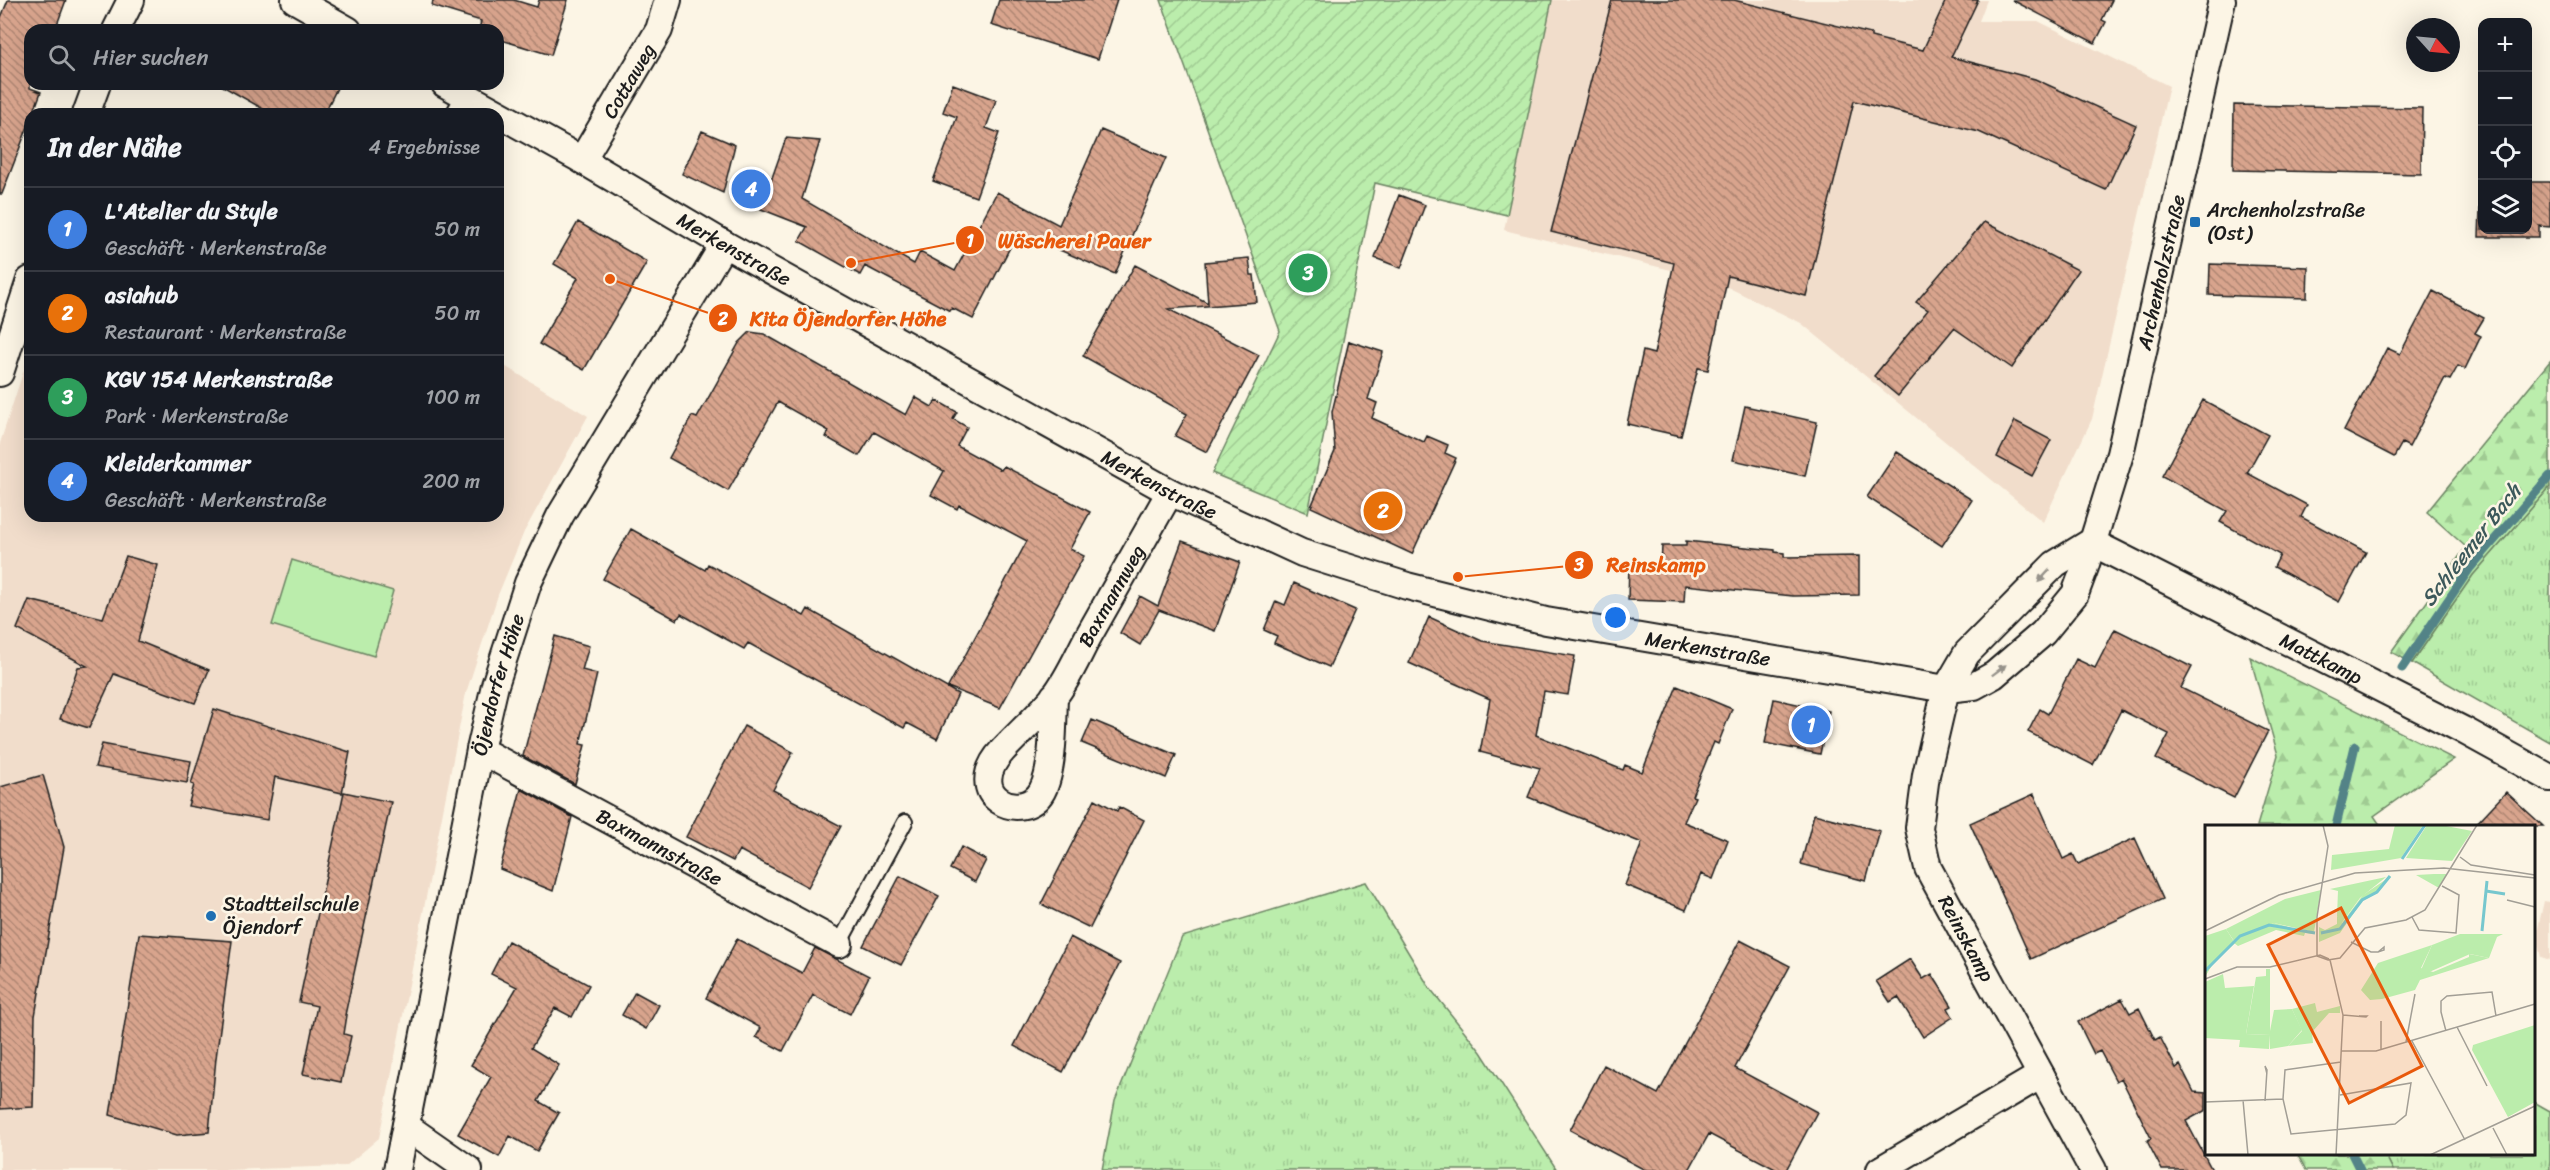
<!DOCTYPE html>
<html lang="de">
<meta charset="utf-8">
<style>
:root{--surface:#171b24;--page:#242831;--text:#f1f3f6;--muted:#9ea1a6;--line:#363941;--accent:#2563eb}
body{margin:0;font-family:Sriracha,sans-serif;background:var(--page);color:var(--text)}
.controls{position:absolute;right:18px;top:18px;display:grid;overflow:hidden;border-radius:12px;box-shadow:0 6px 24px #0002}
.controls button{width:54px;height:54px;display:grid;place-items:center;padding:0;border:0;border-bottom:2px solid var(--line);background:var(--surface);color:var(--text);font:30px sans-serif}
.compass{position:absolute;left:2406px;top:18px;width:54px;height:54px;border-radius:50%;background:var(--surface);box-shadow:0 6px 24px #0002;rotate:117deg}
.you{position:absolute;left:1616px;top:618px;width:21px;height:21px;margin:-15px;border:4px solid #fff;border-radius:50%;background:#1a73e8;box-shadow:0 0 0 9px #1a73e833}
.badge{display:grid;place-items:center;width:39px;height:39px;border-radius:50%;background:var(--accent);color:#fff;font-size:20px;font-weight:700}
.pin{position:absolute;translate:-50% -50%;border:3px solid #fff;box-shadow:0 2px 6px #0006}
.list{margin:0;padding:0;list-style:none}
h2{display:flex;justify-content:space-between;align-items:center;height:78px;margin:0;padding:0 24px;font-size:26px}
h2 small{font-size:20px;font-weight:400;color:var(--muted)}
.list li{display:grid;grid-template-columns:39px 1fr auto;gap:18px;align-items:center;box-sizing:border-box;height:84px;padding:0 24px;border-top:2px solid var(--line)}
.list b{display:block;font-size:22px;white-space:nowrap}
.list p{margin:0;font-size:20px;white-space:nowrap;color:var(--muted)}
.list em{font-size:20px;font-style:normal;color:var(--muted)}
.icon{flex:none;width:33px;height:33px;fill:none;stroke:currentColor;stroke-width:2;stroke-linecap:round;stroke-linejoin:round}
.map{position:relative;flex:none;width:2550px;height:1170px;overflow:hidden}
.search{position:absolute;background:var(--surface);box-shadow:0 6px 24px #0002;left:24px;top:24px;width:480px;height:66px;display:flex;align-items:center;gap:15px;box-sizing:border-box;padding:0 21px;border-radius:18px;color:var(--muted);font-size:22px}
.panel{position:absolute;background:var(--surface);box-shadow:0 6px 24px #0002;left:24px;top:108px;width:480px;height:414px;border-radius:18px}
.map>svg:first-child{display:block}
.built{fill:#f1ddcb}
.grass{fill:url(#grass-tufts);stroke:#6c8464;stroke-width:1.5}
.forest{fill:url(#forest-firs);stroke:#6c8464;stroke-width:1.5}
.garden{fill:url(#garden-furrows);stroke:#6c8464;stroke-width:1.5}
.pitch{fill:#bbedac;stroke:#6c8464;stroke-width:1.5}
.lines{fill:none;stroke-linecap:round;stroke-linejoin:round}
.stream{stroke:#528387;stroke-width:9}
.building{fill:url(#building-back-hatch);stroke:#1c1c1c;stroke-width:1.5}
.lane-casing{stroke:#1c1c1c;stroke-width:18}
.street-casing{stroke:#1c1c1c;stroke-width:30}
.lane{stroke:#fcf5e5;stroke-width:14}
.street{stroke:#fcf5e5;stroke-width:26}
.oneway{fill:#97938b}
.poi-dot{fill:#1f6fb2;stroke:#fcf5e5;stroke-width:2}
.labels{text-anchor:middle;stroke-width:5;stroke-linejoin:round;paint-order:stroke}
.street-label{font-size:20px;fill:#1c1c1c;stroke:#fcf5e5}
.poi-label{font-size:20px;fill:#1c1c1c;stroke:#fcf5e5;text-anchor:start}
.water-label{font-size:21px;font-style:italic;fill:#3c585a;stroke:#fcf5e5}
.inset-river{fill:none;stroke:#76c7ce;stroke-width:3}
.inset-road{fill:none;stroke:#a29e95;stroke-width:1.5}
.view{fill:#e8590c;fill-opacity:0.15;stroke:#e8590c;stroke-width:3}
.inset-edge{fill:none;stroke:#1c1c1c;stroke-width:3}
.leader{fill:none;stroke:#e8590c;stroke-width:2}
.callout-dot{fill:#e8590c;stroke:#fcf5e5;stroke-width:2}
.mark-label{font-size:18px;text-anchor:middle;font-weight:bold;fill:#fff}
.callout-label{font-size:21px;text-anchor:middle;font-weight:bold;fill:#e8590c;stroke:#fcf5e5;stroke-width:5;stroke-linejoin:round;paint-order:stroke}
</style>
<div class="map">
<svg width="2550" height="1170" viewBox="0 0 2550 1170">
<defs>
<pattern id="grass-tufts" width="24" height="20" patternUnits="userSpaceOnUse" patternTransform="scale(1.5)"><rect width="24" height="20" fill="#bbedac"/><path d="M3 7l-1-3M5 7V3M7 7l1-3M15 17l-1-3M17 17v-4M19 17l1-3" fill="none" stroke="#a0cb93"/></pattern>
<pattern id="forest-firs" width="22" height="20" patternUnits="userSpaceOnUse" patternTransform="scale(1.5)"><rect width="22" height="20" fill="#bbedac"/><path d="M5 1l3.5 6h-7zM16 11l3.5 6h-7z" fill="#a0cb93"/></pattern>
<pattern id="garden-furrows" width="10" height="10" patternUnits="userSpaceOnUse" patternTransform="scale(1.5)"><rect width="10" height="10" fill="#bbedac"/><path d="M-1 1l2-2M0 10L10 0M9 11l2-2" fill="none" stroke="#a0cb93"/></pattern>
<pattern id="building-back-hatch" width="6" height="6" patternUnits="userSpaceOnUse" patternTransform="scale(1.5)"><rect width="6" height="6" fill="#d8a48d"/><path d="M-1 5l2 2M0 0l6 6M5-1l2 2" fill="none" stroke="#ae8572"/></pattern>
</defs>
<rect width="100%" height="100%" fill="#fcf5e5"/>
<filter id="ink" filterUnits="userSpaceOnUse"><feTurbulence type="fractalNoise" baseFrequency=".0167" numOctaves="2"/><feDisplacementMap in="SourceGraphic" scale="12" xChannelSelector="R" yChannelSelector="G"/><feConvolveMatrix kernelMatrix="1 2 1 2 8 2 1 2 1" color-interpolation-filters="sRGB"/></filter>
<g filter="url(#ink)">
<path class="built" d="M1552,0H1987L1979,21H2038L2169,86L2092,419L2043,522L1801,323L1713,280L1504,230Z
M30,351V516H498V362L588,416L524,532L498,595L466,693L379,1138L346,1166L228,1170H0V443Z
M2544,901L2550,902V960L2541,957L2536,937Z"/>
<path class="grass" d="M2550,487V742L2412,663L2473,575Z
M1366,882L1429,987L1481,1052L1557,1170H1102L1115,1101L1182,937Z
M2534,1102L2550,1111V1170H2393L2385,1154H2534Z"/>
<path class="forest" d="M2550,361V487L2473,575L2412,663L2391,652L2466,547L2427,512Z
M2250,657L2454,759L2374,816L2381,826H2257L2278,755Z
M2297,1154H2385L2393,1170H2306Z"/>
<path class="garden" d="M1161,0H1552L1507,215L1375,183L1308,513L1212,473L1280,331Z"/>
<path class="pitch" d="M292,560L393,591L374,656L272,625Z"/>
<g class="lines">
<path class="stream" d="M2402,668L2470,568L2550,476
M2336,826L2355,746
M2352,1154L2360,1170"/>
</g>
<path class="building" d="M8,0H66L55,30H30V88L41,92L33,114H30V121L2,194H0V20Z
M433,0H514L537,7L539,0H568L551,55L498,39V30H479L481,21L432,6Z
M999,0H1117L1098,59L991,25Z
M1612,0H1734L1871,34V37L1923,50L1946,0H1978L1951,57L2035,79L2136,125L2106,190L1979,132L1854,101L1806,296L1728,276L1708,370L1698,368L1681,436L1627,424L1643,351L1654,354L1674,263L1551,232Z
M2012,0H2112L2102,20L2106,22L2095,43Z
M219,84H339L324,114H272Z
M953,84L996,100L986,128L999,133L976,197L933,181L957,117L943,112Z
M2234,105L2422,108L2421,174L2233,170Z
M1101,130L1166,158L1115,274L1018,232L973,319L952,308L950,311L865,266L860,275L799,241L807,227L761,209L786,138L820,141L802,199L914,264L920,252L955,271L997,192L1059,225Z
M702,131L735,145L723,193L682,174Z
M2481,182H2482V230H2528V182H2550V227L2539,226V237H2479Z
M1399,195L1425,205L1401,268L1375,258Z
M578,222L647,262L584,370L539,344L578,278L554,264Z
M1984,222L2078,270L2012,368L1954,328L1898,396L1874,376L1928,310L1916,302Z
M1249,258L1251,275H1254L1257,302L1168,309L1259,355L1207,452L1175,436L1187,414L1083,356L1135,265L1208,303L1205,262Z
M2210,264L2308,267L2307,298L2209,295Z
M2433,291L2484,318L2475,333L2481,336L2465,369L2458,366L2450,380L2445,378L2409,447L2402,443L2394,457L2344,431L2387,348L2400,354Z
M750,332L764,334L906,415L915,397L932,407L936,400L957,412L953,419L967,427L957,446L1001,470L1004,466L1090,512L1070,549L1084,556L1000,708L948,687L1027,541L959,505L957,509L931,495L944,471L874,432L859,456L826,437L829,431L778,402L728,491L669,458L692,416L697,418L739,343Z
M1349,341L1383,352L1368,399L1377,403L1372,418L1424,442L1427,436L1448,445L1445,453L1456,458L1412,554L1311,507L1335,451L1332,412Z
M2203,400L2268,435L2247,473L2307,505L2301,517L2366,552L2339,602L2274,567L2280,555L2220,522L2227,511L2162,476Z
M1745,406L1817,422L1805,476L1733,460Z
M2015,421L2051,440L2032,476L1997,457Z
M1897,452L1972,500L1942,546L1867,497Z
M631,529L705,570L708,564L804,616L808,609L958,694L937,739L907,723L904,728L748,643L744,649L681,614L677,620L603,579Z
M1182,541L1240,562L1215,631L1159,610L1140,645L1120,633L1140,596L1158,606Z
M1686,541L1775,550V552L1784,553V557L1859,556V595L1793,596L1685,585L1684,602L1628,600L1629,565L1661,566L1662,546H1686Z
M126,556L158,565L138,641L209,670L195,703L114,674L89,728L60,719L78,667L87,666L17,629L29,600L103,618Z
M1294,583L1355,610L1329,667L1274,643L1277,636L1264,630L1276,601L1285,605Z
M1429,617L1482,641L1575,656L1568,695L1544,691L1536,735L1623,770L1625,765L1642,772L1677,686L1732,709L1718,744L1714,742L1692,796L1695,797L1684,822L1728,840L1713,879L1701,874L1686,910L1625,885L1642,843L1528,797L1540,768L1480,752L1490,699L1409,663Z
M2115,629L2192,667L2181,688L2268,731L2234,798L2156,759L2169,734L2121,710L2093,765L2028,732L2040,709L2048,714L2076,659L2095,668Z
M555,636L589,646L582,670L597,674L580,744L585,745L575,784L523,756Z
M1774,699L1829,711L1820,754L1765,743Z
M214,709L350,752L342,793L275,777L267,820L188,806L194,785L191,784Z
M1092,720L1176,755L1166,778L1082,743Z
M744,726L793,752L773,790L841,826L808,887L739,850L733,861L686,837Z
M102,744L191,761L187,783L95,767Z
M43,775L64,847L35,1016L33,1107L0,1109V787Z
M521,789L572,817L553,891L500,869Z
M344,792L391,802L345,1015H347L344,1034L351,1036L341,1082L303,1074L317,1006L299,1002Z
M2506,792L2543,826H2474Z
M2034,794L2063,859L2073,854L2078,864L2135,838L2163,899L2031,959L1970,823Z
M1095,799L1117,811L1119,807L1144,820L1090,928L1041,904Z
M1814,814L1880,831L1866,881L1801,864Z
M961,847L986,860L975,882L950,869Z
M900,876L939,896L901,965L863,946Z
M139,934L232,941L216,1058L209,1132L177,1135L110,1115Z
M1070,937L1120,963L1063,1072L1014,1046Z
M737,939L802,973L815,948L869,976L850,1014L813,995L783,1051L756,1037L761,1028L706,998Z
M1740,940L1790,966L1735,1068L1817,1112L1786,1170H1777L1709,1134L1689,1170H1645L1570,1130L1604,1065L1658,1094Z
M508,941L589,985L572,1017L555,1008L531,1048L559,1065L538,1101L559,1113L537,1151L510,1136L499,1157L458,1134L491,1077L471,1065L517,987L491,974Z
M1910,959L1923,979L1932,974L1952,1006L1948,1008L1953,1017L1923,1037L1898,997L1890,1002L1876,981Z
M635,992L659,1005L646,1029L622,1015Z
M2122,999L2130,1013L2139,1008L2155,1040L2160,1037L2176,1068L2180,1065L2194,1092L2206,1093V1110L2186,1121L2212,1170H2162L2147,1141L2151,1138L2121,1078L2116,1081L2100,1051L2094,1054L2078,1022Z"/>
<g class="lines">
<g class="lane-casing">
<path id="lane" d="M453,114L464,94
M839,944L905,822"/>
</g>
<g class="street-casing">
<g id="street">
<path d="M295,0L348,30"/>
<path d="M116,30L131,0"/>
<path id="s1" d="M445,84L582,160L724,244L1170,492L1302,553L1407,586L1546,621L1946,689L1974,686L1994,675L2043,633L2075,594L2085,567L2120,454L2222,0"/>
<path d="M86,114L97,84"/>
<path id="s2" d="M582,160L659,30L668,0"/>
<path d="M0,373L30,280"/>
<path id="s3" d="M2091,542L2055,564L1967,653L1946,689L1926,775L1919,828L1928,868L2093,1170"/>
<path id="s4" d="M2091,542L2463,730L2550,778"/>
<path id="s5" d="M1054,696C1053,722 1054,769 1042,791C1023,825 960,796 1003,750C1019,733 1038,716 1053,698C1068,680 1078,655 1089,635C1116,587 1143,540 1170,492"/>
<path id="s6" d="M480,750L839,944"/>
<path d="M406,1126L469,1170"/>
<path id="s7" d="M397,1170L480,750L495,685L528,583L560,516L724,244"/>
<path d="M1880,1170L2041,1075"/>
</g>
</g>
<use href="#lane" class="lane"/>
<use href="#street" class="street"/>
</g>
<defs><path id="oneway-solid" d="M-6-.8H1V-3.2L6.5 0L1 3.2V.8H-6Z" transform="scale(1.5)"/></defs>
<g class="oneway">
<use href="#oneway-solid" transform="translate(2044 576) rotate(133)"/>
<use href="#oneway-solid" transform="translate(1999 670) rotate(-37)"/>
</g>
</g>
<g class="poi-dot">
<rect x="2189" y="216" width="12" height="12" rx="3"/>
<circle cx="211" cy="916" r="6"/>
</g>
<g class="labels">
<g class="street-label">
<text dy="7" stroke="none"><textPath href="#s2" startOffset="92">Cottaweg</textPath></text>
<text dy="7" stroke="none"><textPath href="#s1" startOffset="333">Merkenstraße</textPath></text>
<text dy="7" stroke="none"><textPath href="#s1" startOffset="2136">Archenholzstraße</textPath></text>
<text dy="7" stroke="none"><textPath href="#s1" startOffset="819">Merkenstraße</textPath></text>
<text dy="7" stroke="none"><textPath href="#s5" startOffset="394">Baxmannweg</textPath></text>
<text dy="7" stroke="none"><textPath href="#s1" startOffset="1395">Merkenstraße</textPath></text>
<text dy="7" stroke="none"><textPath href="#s4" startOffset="258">Mattkamp</textPath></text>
<text dy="7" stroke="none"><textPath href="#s7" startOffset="496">Öjendorfer Höhe</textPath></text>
<text dy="7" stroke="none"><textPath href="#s6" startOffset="204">Baxmannstraße</textPath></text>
<text dy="7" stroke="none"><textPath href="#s3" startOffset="472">Reinskamp</textPath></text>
</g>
<g class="poi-label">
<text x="2207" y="217">Archenholzstraße<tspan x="2207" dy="23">(Ost)</tspan></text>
<text x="223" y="911">Stadtteilschule<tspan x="223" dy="23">Öjendorf</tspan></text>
</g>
<g class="water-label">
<text transform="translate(2471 545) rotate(-52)" y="7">Schleemer Bach</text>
</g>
</g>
<g transform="translate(2205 825)">
<rect width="330" height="330" fill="#fcf5e5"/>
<path d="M190,0H218L196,33L126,45L127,30L184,24ZM242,49L234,63L211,50L229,49ZM181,52L155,73L136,99L132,91L133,66L125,64ZM116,65L109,107L69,98L29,116L21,104L80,74ZM227,120L216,143L228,147L264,132V129L284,133L215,155L210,165L177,174L165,175L156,165L173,138ZM61,144H65V206L69,185L87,184L97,205L83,221L65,224V210L41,209L51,152L61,151Z" fill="#bbedac"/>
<path d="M186,51L172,68L157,76L135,108L114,117V102L120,105L132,99V91L137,98L158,70ZM69,98L109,109L100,108L99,111L71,105L33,121L29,118L35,111Z" fill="#bbedac"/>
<path d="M21,104L30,118L9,137L0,152V111ZM18,149L20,163L49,161L41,209L65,210L64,224L34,222L35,215L0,213V157Z" fill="#bbedac"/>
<path d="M222,0H236L267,6L247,36L201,33ZM255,109H298L292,112L284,133L265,129L213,152L227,120ZM110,178L112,187L135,181V188H124L107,207L108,218L83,221L97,206L87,184Z" fill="#bbedac"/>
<path d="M330,200V277L303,292L267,225L268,220Z" fill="#bbedac"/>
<path class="inset-river" d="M197,34L220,0M281,66L300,69M277,106L282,56M116,108L135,104L157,75L172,67L185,51M0,146L35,111L64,100L110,108"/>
<path class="inset-road" d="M255,32L266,40L330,50M302,75L330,82M207,92L214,105L251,108L254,70L237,61M0,106L74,70L150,48L239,43L330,53M146,117L166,127H173L179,125V122L173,127M112,131L123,135L135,133L160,103L201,95L220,85L272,0M112,131V92L123,21L118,0M125,135L138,190L131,330M0,154L32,142H65L115,130L124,134M138,190L161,192L162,191H154M252,202L282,261M241,206L236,187V176L242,171L287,167L291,191M207,216L260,315M201,217L210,169M176,225V196M136,226H171L330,179M135,270L206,258L201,290L190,299L86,309L78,274L80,245L136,237M38,275L43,330M60,276L62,245L60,241L62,249M0,277L78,274M288,303L302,330M225,330L330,281"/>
<path class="view" d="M136,83L217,241L144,278L63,120Z"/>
<rect width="330" height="330" class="inset-edge"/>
</g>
<path class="leader" d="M851 263L970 240M610 279L723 318M1458 577L1579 565"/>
<g class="callout-dot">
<circle cx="851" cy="263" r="6"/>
<circle cx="610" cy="279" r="6"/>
<circle cx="1458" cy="577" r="6"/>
<circle cx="970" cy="240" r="15"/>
<circle cx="723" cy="318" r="15"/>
<circle cx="1579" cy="565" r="15"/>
</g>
<g class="mark-label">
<text x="970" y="247">1</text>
<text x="723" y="325">2</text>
<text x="1579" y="571">3</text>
</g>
<g class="callout-label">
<text x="1074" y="248">Wäscherei Pauer</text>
<text x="848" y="326">Kita Öjendorfer Höhe</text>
<text x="1656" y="572">Reinskamp</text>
</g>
</svg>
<div class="controls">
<button>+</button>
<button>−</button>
<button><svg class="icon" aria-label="locate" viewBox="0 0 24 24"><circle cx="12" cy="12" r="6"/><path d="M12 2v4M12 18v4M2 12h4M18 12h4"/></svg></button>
<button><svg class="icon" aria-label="layers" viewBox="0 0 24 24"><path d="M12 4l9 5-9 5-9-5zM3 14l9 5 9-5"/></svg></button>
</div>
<svg class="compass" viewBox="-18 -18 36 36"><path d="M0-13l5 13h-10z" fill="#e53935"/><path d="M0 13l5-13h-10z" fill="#9ea1a6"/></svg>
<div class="you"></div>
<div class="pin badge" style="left:1811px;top:725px;background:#3f7fe0">1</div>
<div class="pin badge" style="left:1383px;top:511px;background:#e8710a">2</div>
<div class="pin badge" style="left:1308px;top:273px;background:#2e9e5b">3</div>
<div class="pin badge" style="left:751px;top:189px;background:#3f7fe0">4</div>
<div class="search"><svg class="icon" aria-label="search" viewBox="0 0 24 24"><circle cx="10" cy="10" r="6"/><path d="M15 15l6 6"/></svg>Hier suchen</div>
<section class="panel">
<h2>In der Nähe<small>4 Ergebnisse</small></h2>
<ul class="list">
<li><span class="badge" style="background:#3f7fe0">1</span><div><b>L'Atelier du Style</b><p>Geschäft · Merkenstraße</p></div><em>50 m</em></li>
<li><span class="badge" style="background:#e8710a">2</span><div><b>asiahub</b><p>Restaurant · Merkenstraße</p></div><em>50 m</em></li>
<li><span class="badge" style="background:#2e9e5b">3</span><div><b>KGV 154 Merkenstraße</b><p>Park · Merkenstraße</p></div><em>100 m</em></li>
<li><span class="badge" style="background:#3f7fe0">4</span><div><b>Kleiderkammer</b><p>Geschäft · Merkenstraße</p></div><em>200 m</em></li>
</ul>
</section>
</div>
